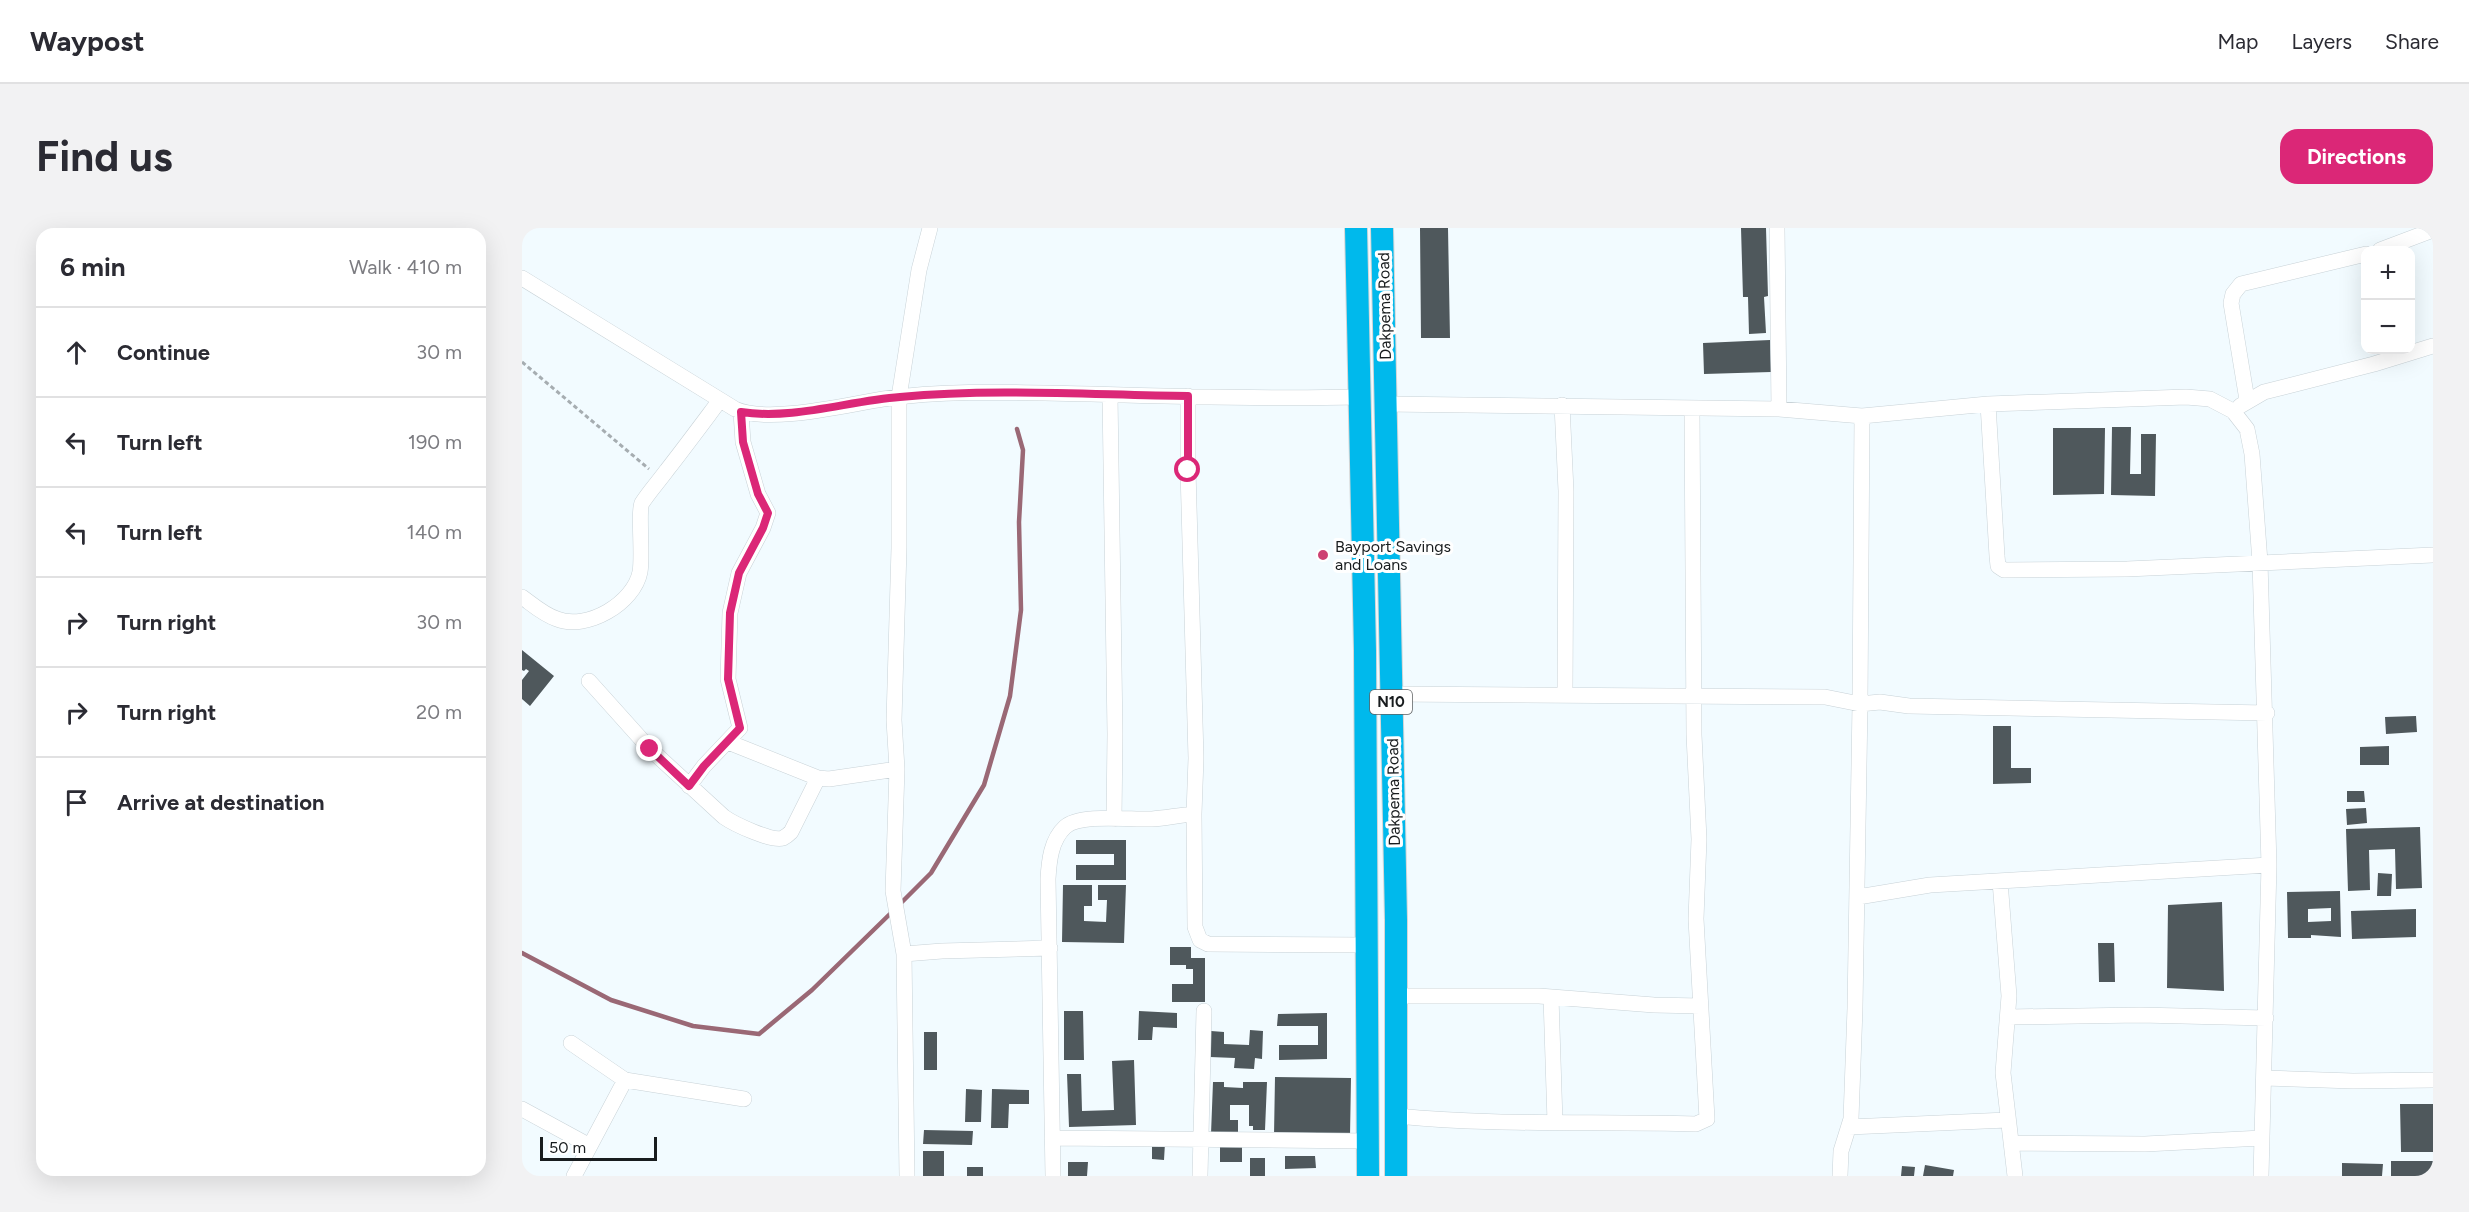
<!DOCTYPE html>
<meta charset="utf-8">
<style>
:root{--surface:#fff;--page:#f2f2f3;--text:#2b2b33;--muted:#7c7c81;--line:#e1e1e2;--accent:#db2777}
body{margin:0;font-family:Figtree,sans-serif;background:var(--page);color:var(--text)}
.controls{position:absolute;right:18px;top:18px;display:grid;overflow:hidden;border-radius:12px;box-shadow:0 6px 24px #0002}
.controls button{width:54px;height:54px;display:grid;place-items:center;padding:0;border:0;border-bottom:2px solid var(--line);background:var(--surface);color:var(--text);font:30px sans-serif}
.scale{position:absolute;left:18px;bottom:15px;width:117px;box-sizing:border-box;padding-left:6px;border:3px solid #181c1e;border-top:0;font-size:16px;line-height:21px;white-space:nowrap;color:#181c1e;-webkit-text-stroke:4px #fff;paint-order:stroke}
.stop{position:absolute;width:18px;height:18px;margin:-14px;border:4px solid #db2777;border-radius:50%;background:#fff}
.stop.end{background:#db2777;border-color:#fff;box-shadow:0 2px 6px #0008}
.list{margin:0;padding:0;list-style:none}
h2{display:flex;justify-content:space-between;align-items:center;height:78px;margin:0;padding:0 24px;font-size:26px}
h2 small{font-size:20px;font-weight:400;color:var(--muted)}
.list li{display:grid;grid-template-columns:39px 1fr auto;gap:18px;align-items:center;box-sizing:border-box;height:90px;padding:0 24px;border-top:2px solid var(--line)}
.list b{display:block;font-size:22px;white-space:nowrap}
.list em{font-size:20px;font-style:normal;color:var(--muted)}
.icon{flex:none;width:33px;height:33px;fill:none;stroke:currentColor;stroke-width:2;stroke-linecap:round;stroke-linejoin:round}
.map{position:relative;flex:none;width:1911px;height:948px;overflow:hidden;border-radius:18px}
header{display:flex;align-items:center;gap:36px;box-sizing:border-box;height:84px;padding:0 30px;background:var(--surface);border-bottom:2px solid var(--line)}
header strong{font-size:28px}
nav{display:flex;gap:33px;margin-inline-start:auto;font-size:21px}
.intro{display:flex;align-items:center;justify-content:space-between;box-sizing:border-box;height:144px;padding:0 36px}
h1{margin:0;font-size:42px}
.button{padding:15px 27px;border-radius:18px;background:var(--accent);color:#fff;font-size:21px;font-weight:700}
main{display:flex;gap:36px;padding:0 36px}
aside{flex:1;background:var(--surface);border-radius:18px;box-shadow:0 6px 24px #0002}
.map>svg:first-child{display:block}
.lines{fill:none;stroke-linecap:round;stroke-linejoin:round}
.stream{stroke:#9a6875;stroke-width:4.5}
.building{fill:#4f585c;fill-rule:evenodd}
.minor-casing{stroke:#c8d2d7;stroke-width:16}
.highway-casing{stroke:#d5d6d6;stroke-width:24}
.path{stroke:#a6adb1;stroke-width:3;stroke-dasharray:4.5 3;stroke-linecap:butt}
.minor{stroke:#fff;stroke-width:15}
.highway{stroke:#00b9ec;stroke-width:22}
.route{stroke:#db2777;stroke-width:8}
.poi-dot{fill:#cd4172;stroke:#fff;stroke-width:2}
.labels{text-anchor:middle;stroke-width:6;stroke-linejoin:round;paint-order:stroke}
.shield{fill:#fff;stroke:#5d6062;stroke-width:1.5}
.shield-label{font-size:15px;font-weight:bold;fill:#181c1e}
.street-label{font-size:16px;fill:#181c1e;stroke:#fff}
.poi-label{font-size:16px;fill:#181c1e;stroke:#fff;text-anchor:start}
</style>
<header>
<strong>Waypost</strong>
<nav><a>Map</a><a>Layers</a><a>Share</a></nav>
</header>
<div class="intro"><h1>Find us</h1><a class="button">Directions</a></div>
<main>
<aside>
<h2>6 min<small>Walk · 410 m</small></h2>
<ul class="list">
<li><svg class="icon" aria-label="ahead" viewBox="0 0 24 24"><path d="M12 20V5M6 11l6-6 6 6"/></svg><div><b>Continue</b></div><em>30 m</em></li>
<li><svg class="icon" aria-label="left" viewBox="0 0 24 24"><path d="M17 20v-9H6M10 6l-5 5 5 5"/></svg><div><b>Turn left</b></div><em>190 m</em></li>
<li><svg class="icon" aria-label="left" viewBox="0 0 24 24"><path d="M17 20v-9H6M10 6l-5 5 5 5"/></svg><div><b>Turn left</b></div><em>140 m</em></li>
<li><svg class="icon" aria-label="right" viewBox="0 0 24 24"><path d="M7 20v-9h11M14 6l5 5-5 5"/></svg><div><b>Turn right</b></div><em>30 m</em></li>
<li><svg class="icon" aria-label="right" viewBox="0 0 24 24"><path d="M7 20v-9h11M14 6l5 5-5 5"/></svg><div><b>Turn right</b></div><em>20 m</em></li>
<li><svg class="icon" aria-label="arrive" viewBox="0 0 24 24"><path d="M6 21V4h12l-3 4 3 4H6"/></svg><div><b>Arrive at destination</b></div></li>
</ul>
</aside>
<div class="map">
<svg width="1911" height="948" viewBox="0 0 1911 948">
<rect width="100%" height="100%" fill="#f2fbff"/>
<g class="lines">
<path class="stream" d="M378,676L409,645L462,557L488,468L499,382L497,294L501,222L495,201
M0,725L89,772L171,798L237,806L290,762L370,684"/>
</g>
<path class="building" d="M898,0H926L928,110H899Z
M1219,0H1244L1246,68L1242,69L1244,105L1227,106L1226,69H1221Z
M1248,112L1249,144L1182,146L1181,115Z
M1590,199H1609L1608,246H1619V206H1634L1633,268L1589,267Z
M1531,200H1583L1582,266L1531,267Z
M0,422L32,448L8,478L0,471V452L7,443L4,441L2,443L0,442Z
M1894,488L1895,504L1864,506L1863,489Z
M1471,498H1489V540H1509V555L1471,556Z
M1867,518V537H1838V519Z
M1825,563H1842L1843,574H1825Z
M1844,580L1845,595L1825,597L1824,581Z
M1898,599L1900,660L1874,661L1873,621L1847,622L1848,662L1826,663L1824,601Z
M554,612H604V652H554V637H592V626H554Z
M1856,645L1870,646L1869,668H1855Z
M541,657H570V678H562V693L584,694L585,672H576V657H604L602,715L540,714Z
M1818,663L1819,709L1789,707V710H1766L1765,664ZM1809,680V693L1786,694V681Z
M1700,674L1702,763L1645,760L1646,677Z
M1894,681V709L1830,711L1829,683Z
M1576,715H1592L1593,754H1577Z
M648,719H669V730H683V774H650V756H671V741H664V737H648Z
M542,783H561L562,832H542Z
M617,783L655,785V800L631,799L630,812H616Z
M805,785V831L757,832V817H796V798H755L756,786Z
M728,802L741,803L740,831L733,830L732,841L712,840L713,830L688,829L689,803L702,804V816L727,817Z
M402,804H415V842H402Z
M612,832L614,897L547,899L545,846H559L560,883L592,882L590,833Z
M753,849L829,850L828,908L752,907Z
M691,854H702V859L721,860V854H745L743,902H731V898H727V877H708V892H716V907L689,906Z
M444,861L460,862L459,894H443Z
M470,861L507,862V876H487L486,900H469Z
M1878,876H1911V924H1879Z
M402,902L451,903L450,917L401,916Z
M630,915H643L642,932L630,931Z
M698,918L720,919V934H698Z
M401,923H422V948H401Z
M763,928H793L794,940L763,941Z
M728,930H743V948H728Z
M1869,933H1911V948H1869Z
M546,934H566L565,948H546Z
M1820,935L1861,936L1860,948H1820Z
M1403,937L1432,942L1431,948H1401Z
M1380,938L1393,939L1392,948H1379Z
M445,939H461V948H445Z"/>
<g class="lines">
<g class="minor-casing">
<path id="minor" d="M1255,0L1257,181
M1858,22L1911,2
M0,50L213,181C247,196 323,177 361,171C429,161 501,165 569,166C659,169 748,171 837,169
M588,167L593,506L592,591
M666,168V242L674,530L672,586L673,699L678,712L686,716L846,717
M1725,172L1709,75L1711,66L1719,56L1844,26
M863,176L1257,181L1340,188L1466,176L1664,169L1688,171L1711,183L1725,201L1730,226L1738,334L1747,637L1739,948
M1466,176L1475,328L1476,338L1482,342L1605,341L1911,327
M1040,177L1044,263L1043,466
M1718,178L1742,164L1852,136L1911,118
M0,369C11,377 22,387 35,391C65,403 112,375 118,344C121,329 116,283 120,275C127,264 137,253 145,242C163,219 180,196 198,172
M67,453L128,521L202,589C212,596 250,614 261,610C263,609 268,605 269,604L296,550
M869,466L1303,469L1338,476L1358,474L1387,478L1745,485
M206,514L296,550L307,551L375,541
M167,558L182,538L218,500L206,451L208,385L217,345L241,300L246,285L236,266L221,214L219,184
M1478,653L1487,768L1481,845L1493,948
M1336,669L1408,657L1747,637
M382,726L371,663L375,541L372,492L377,320V169L397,42L408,0
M875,768H1017L1132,777L1178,778
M1029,769L1033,894
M1487,789L1618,787L1744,790
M49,815L103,852L222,871
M1742,850L1831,853L1911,852
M0,881L68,918
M875,888C974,898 1074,893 1174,896L1185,891L1174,691L1177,611L1172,507L1170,181
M1327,899L1485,892
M530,910L846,913
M1489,915L1623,916L1740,910
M52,948L103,852
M385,948L382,726L420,723L528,720
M531,948L526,651C527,633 529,612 543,599C558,585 610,592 630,591C644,590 658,587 672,586
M678,948L682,783
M1318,948L1319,923L1329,891L1333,780L1338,476L1340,188"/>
</g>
<g class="highway-casing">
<path id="highway" d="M834,0L843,423L846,948
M860,0L874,692V948"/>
</g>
<path class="path" d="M0,134L127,241"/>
<use href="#minor" class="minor"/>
<use href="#highway" class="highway"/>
</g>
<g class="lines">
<path class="route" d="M128,521L167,558L182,538L218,500L206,451L208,385L217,345L241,300L246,285L236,266L221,214L219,184C272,192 325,173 378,169C473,160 571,167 666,168V242"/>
</g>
<circle class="poi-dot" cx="801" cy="327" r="6"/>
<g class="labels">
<rect class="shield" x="848" y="462" width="42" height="24" rx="4.5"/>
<g class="shield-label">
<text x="869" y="479">N10</text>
</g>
<g class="street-label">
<text transform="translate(862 78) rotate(-91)" y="6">Dakpema Road</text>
<text transform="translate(871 564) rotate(-91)" y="6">Dakpema Road</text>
</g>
<g class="poi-label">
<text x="813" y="324">Bayport Savings<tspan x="813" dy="18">and Loans</tspan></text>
</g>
</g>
</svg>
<div class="controls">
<button>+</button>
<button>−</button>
</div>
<div class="scale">50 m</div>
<div class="stop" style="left:666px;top:242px"></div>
<div class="stop end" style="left:128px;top:521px"></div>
</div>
</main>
